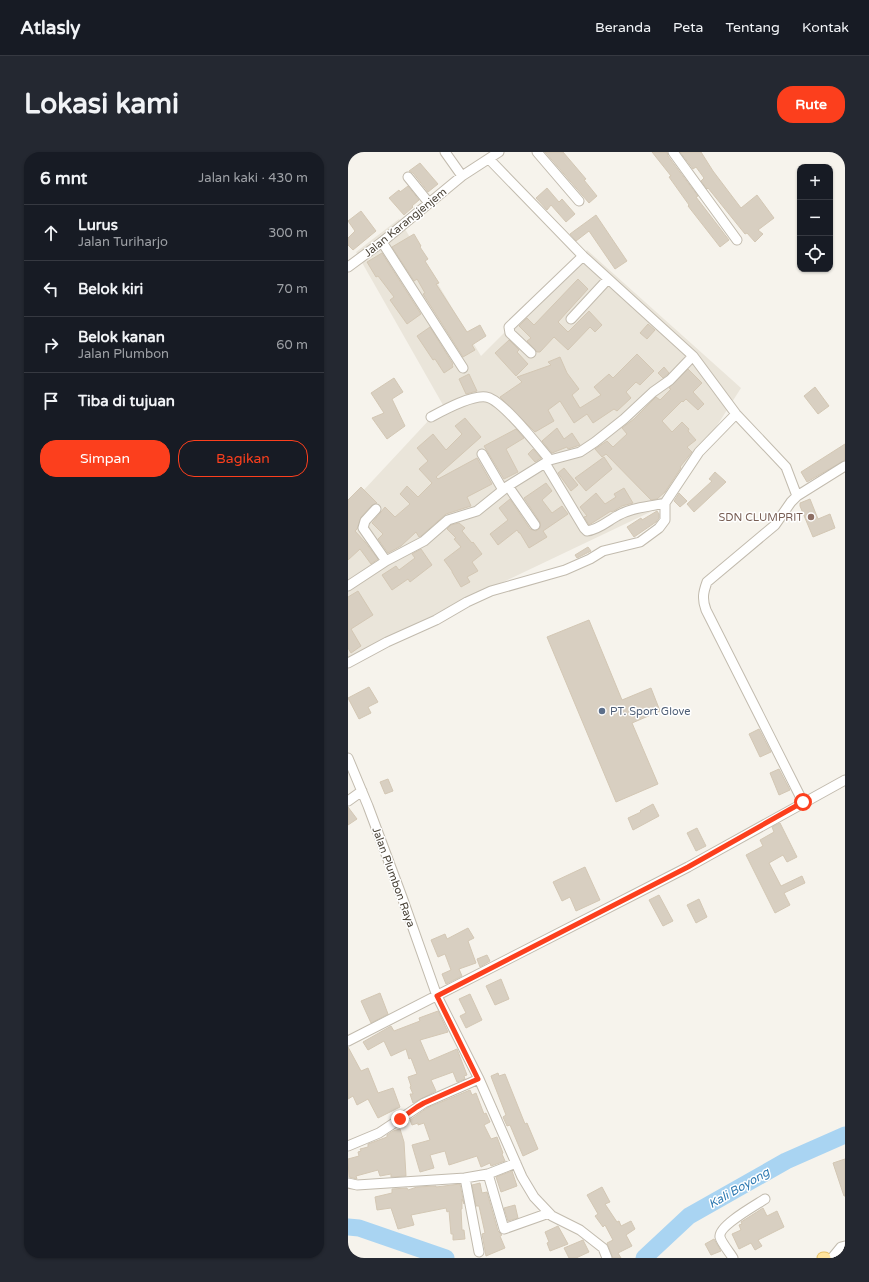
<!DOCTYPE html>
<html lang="id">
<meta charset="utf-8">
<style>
:root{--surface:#171b24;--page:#242831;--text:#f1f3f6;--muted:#9ea1a6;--line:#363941;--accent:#fc3f1d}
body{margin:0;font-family:"Varela Round",sans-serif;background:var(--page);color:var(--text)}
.controls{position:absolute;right:12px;top:12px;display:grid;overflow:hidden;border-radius:8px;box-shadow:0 1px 3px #0004}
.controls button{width:36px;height:36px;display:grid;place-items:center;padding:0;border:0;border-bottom:1px solid var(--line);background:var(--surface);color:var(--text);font:20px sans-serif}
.stop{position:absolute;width:12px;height:12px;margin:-9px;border:3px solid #fc3f1d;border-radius:50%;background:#fff}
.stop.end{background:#fc3f1d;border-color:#fff;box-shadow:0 1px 4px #0008}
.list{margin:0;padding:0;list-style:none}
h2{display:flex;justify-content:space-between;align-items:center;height:52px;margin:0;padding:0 16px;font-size:17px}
h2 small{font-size:13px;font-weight:400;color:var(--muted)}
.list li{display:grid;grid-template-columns:26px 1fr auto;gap:12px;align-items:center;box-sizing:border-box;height:56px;padding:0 16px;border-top:1px solid var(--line)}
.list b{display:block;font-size:15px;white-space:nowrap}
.list p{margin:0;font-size:13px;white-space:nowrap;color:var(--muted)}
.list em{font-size:13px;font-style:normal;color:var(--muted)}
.actions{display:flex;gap:8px;padding:12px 16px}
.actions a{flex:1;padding:9px 0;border:1px solid var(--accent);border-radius:16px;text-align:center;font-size:14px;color:var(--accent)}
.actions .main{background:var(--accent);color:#fff}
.icon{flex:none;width:22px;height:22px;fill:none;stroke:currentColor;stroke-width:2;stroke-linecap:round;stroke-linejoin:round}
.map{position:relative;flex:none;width:497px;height:1106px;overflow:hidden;border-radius:16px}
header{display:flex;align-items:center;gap:24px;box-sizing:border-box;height:56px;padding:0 20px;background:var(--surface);border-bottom:1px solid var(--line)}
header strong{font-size:19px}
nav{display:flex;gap:22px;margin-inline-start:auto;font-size:14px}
.intro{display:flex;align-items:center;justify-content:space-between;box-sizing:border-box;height:96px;padding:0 24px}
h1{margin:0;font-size:28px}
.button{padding:10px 18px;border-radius:16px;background:var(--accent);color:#fff;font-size:14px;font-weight:700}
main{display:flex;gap:24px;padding:0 24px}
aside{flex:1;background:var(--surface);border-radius:16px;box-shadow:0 1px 3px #0004}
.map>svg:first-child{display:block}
.residential{fill:#eae5da}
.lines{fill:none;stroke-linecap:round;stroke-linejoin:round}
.river{stroke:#a9d4f2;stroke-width:17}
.building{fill:#d8cfc1;stroke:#d3c7b4}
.minor-casing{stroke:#c2bbae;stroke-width:11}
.major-casing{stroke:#e6c16a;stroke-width:13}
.minor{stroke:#fff;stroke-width:9}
.major{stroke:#ffe39c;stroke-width:11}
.route{stroke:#fc3f1d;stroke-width:5}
.education-dot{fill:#8d6e63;stroke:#fff;stroke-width:1.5}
.service-dot{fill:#5c6f8a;stroke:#fff;stroke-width:1.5}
.labels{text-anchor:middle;stroke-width:3;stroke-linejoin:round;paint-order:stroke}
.street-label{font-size:11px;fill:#4b4439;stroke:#fff}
.education-label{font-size:11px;fill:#785e54;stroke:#fff;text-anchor:end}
.service-label{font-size:11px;fill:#4e5e75;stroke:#fff;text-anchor:start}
.water-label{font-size:12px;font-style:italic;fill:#2e7ab2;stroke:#fff}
</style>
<header>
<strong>Atlasly</strong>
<nav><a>Beranda</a><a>Peta</a><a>Tentang</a><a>Kontak</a></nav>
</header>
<div class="intro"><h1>Lokasi kami</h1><a class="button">Rute</a></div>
<main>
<aside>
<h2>6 mnt<small>Jalan kaki · 430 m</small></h2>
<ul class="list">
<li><svg class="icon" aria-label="ahead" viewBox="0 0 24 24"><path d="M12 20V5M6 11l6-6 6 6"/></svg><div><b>Lurus</b><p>Jalan Turiharjo</p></div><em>300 m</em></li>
<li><svg class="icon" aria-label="left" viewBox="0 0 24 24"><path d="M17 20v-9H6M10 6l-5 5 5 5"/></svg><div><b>Belok kiri</b></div><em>70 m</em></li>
<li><svg class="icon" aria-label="right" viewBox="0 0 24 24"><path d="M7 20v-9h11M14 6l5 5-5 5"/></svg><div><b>Belok kanan</b><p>Jalan Plumbon</p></div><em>60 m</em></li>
<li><svg class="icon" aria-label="arrive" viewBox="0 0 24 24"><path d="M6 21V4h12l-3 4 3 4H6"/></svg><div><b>Tiba di tujuan</b></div></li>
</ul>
<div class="actions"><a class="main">Simpan</a><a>Bagikan</a></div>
</aside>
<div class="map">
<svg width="497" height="1106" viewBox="0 0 497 1106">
<rect width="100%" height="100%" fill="#f6f3ec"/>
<path class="residential" d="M51,67L133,204L239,98L393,236L319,352L134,440L0,511V355L95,253L8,100Z"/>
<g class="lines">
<path class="river" d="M0,1075L11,1076L98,1106
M296,1106L341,1064L438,1009L497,983"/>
</g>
<path class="building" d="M197,0H215L238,27L236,28L249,44L241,51Z
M304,0H319L320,4L350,44L348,45L381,88L372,95L340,54L341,53L321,25L323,24Z
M332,0H353L365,19L393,56L409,43L426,66L410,78L415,82L407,90L399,81L397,82L360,36L359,37L353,29L356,26L348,15L345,17Z
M72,11L90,32L80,40L65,21L61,19Z
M60,34L71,48L64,54L65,55L56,63L41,46L51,38L52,40Z
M199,36L211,50L214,47L227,62L218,70L203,53L199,58L188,46Z
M13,59L28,79L5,98L0,93V86L7,79L0,69Z
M248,63L279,109L267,117L241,79L228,89L222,82L226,79Z
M66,82L73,94L72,95L80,107L77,109L91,131L88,132L119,180L132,173L138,184L124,193L127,198L115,205L75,142L77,141L69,127L66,129L44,95Z
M34,101L73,162L59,172L42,148L46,145L30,124L28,125L19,110Z
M230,127L240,137L210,170L220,180L241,159L254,173L247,180L242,175L220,198L206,185L192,200H189L179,189L183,186L171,174L179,166L186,173Z
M300,172L307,178L299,187L292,181Z
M82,175L105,212L104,213L105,215L96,221L87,207L85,208L69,184Z
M161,188L171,198L169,200L180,212L168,224L147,201Z
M289,202L306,219L292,233L288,230L278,240L283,246L269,259L266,257L245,271L239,262L226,271L212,249L200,258L206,269L187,280L152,245L174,230L169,225L203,213L200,210L212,205L219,221L231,237L224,243L232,256L253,243L246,235L261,222L265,226Z
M316,215L321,221L315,226L310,221Z
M340,217L354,231L345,240L356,252L350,258L338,247L335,250L334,249L314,269L324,280L334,270L341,277L340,279L348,288L339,295L344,300L332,315L333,316L317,340L309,347L303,348L258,302L254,305L247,297L259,289L265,295L279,282L274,276L286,267L308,245L312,248L323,237L321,236Z
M121,222L129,239L118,242L111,227Z
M46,226L55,240L44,247L57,274L39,287L24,266L36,261L23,241Z
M467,235L481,254L470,262L456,244Z
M117,266L133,285L88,325L90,327L129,306L144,332L119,345L123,354L98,362L73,384L71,385L68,380L53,394L40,401L30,387L35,382L24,371L37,355L47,365L62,352L52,342L59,334L70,345L84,331L71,317L80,309L69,296L85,282L98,298L114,282L107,274Z
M209,276L216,287L224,281L232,293L220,297L219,295L204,301L194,289Z
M168,277L176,286L158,297L170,320L156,327L136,294Z
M497,292V308L459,330L453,320Z
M185,297L193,306L187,310L180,302Z
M256,305L264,317L238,339L227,326Z
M216,316L230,333L223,339L210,321Z
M367,320L378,330L346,360L339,352L364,329L361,327Z
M198,331L204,339L194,348L204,361L214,354L220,362L195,379L199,385L181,396L172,381H171L169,378L150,393L142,382L160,368L151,356L162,347L182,377L188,379L192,376V370L176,346Z
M13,335L29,351L24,353L13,365L9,377L7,379L17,390L30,407L23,412L12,397L0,408V348Z
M276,336L285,351L274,354L264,360L263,359L241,373L236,365L239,364L232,355L248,341L257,352L268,345L266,342Z
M331,341L339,349L332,355L326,349Z
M462,347L470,367L482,362L487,376L465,385L452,354V351Z
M309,359L311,362V366L308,370L286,385L279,375L293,366L294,368Z
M111,371L117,376L114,379L124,391L125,390L134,402L124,410L130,419L119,425L122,430L113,435L104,420V419L96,408L113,395L106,387L108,386L99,377L103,373Z
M240,395L243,399L229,406L227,403Z
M73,397L84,413L62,430L60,427L44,438L34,423L48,414L51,418L67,406L64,402Z
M10,439L25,463L3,477L13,494L3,501L0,496V445Z
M241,468L274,548L303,536L312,559L284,571L310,632L268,650L199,485Z
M21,535L30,550L20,555L23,561L11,567L0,546Z
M411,577L423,600L412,605L401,582Z
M431,617L442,638L431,643L422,621Z
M40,627L45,639L37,642L32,630Z
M305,652L311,664L285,678L280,666L293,660L292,659Z
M0,655L9,667L0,673Z
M432,671L449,705L439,710L435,703L421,711L433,734L454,724L457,731L436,741L442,753L427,761L398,703L415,694L412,688L426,680L424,675Z
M349,676L358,694L348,699L339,681Z
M237,715L252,748L228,759L222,745L214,749L205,730Z
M311,743L325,769L315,774L301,748Z
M351,747L359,765L348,771L339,753Z
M120,776L126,786L120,789L128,811L111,817L114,824L98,832L94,822L103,818L97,802L90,805L83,788L97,782L99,787Z
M139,803L142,809L132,815L129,807Z
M153,827L161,847L147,853L138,834Z
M32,841L40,862L23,871L13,849Z
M122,842L134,868L118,876L112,864L118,861L111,847Z
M90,859L100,880L72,888L81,909L109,897L119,923L116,924L117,927L109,930L105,920L83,928L88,939L65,951L62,942H65L62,935L63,934L60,925L69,922L63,906L61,907L58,897L43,904L36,889L20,898L15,890L43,874L46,879L72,869L71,866Z
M0,895L13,919L20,916L30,941L45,936L52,955L30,966L20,947L9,953L5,944L0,947Z
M150,921L151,924L157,922L177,972L179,971L190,997L175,1004L162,973L159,974L155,965L158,963L144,927L143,924Z
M122,938L124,943L128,941L136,962L138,961L142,970L136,973L143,987L149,985L155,1001L154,1002L157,1009L143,1014L142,1011L133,1015L129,1004L101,1013L97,999L82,1003L86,1016L72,1020L64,993L82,988L76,971L70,973V971L64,973L62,968L79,956Z
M52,977L56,990L58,1024L43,1025V1022L32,1024L30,1018L8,1024L9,1027L1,1025L0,1007L11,1004L10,1000L13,999L12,997L20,995V992L39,985V983L45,979Z
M497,1007V1044H496L485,1011Z
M164,1019L169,1034L153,1040L148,1025Z
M132,1031L134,1041L139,1040L150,1079L154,1083L152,1084L157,1096L138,1104L134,1082L137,1081L131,1054H128L124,1033Z
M112,1032L116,1052L114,1047V1057H113L114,1078H116L117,1087L105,1088V1082H103L101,1059L99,1060L98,1056L63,1063L66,1073L50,1077L43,1056L29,1058L27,1045L44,1041V1037L59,1036L60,1038L69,1035L88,1034V1035Z
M254,1035L262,1050L257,1052L269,1070L271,1069L273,1074L283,1069L287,1077L278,1083L284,1094L270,1101L273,1106H265L259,1091L265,1088L257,1073L255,1075L247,1064L250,1062L239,1043Z
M167,1053L170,1066L160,1069L156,1056Z
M415,1056L419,1064L429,1059L436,1075L410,1088L414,1094L407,1098L403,1091L391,1097L384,1082L393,1078L391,1073L394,1072L393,1070Z
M210,1074L220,1092L202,1099L199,1091L201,1090L197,1080Z
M366,1087L373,1099L363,1103L357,1092Z
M235,1088L241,1100L228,1106H221L216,1096Z"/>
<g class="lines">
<g class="minor-casing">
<path id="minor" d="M97,0L114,24
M189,0L231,49
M325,0L389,88
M141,7L235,104L345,204L388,262L438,315L449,344
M60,25L81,51
M34,90L115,216
M0,115L34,90L114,24L151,0
M223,167L260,127
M183,201L162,181L161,175L235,104
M83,265C96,258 123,243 138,245C154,247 190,294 202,308
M134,302L155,338
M197,311L236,376L239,379C250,378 260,369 269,364C284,355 301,355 317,351L351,300L388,262
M160,334L187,373
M28,357L17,369L15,376L38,409
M0,434L38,409L76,389L100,368L129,359L160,334L197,311L202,308L232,300L247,290L276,267L305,240L322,228L345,204
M0,511L39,490L88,468L119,450L143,439L217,418L242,407L255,399L292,390L311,376L317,368V351
M0,606L20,654L54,745L89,844L131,927L174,1025L186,1045L204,1064L232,1078L255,1096L259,1106
M0,649L14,639
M455,650L358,458C354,447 355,441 359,430L427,373L443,350L449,344L497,314
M0,889L340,715L497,628
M0,994L31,981L76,951L131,927
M140,1022L156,1077L201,1061
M117,1026L131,1100
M0,1031L9,1033L117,1026L140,1022L168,1011
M385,1106C382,1101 373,1090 372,1085C370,1074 408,1053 417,1047
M484,1106L493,1095L497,1094"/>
</g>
<g class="major-casing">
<path id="major" d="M475,1106H477"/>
</g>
<use href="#minor" class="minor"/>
<use href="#major" class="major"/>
</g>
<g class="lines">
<path class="route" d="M52,967L69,955L76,951L130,927L89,844L340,715L455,650"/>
</g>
<circle class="education-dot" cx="463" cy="365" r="4"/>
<circle class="service-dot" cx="254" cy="559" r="4"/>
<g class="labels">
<g class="street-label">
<text transform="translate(57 70) rotate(-39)" y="4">Jalan Karangjenjem</text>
<text transform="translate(46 725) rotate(70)" y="4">Jalan Plumbon Raya</text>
</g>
<g class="education-label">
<text x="455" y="369">SDN CLUMPRIT</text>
</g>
<g class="service-label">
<text x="262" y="563">PT. Sport Glove</text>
</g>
<g class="water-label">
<text transform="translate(391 1036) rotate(-30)" y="4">Kali Boyong</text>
</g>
</g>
</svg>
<div class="controls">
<button>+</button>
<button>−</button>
<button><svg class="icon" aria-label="locate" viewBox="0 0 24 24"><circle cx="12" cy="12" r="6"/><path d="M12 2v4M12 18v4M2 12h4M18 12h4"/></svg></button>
</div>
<div class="stop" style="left:455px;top:650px"></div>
<div class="stop end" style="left:52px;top:967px"></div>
</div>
</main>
